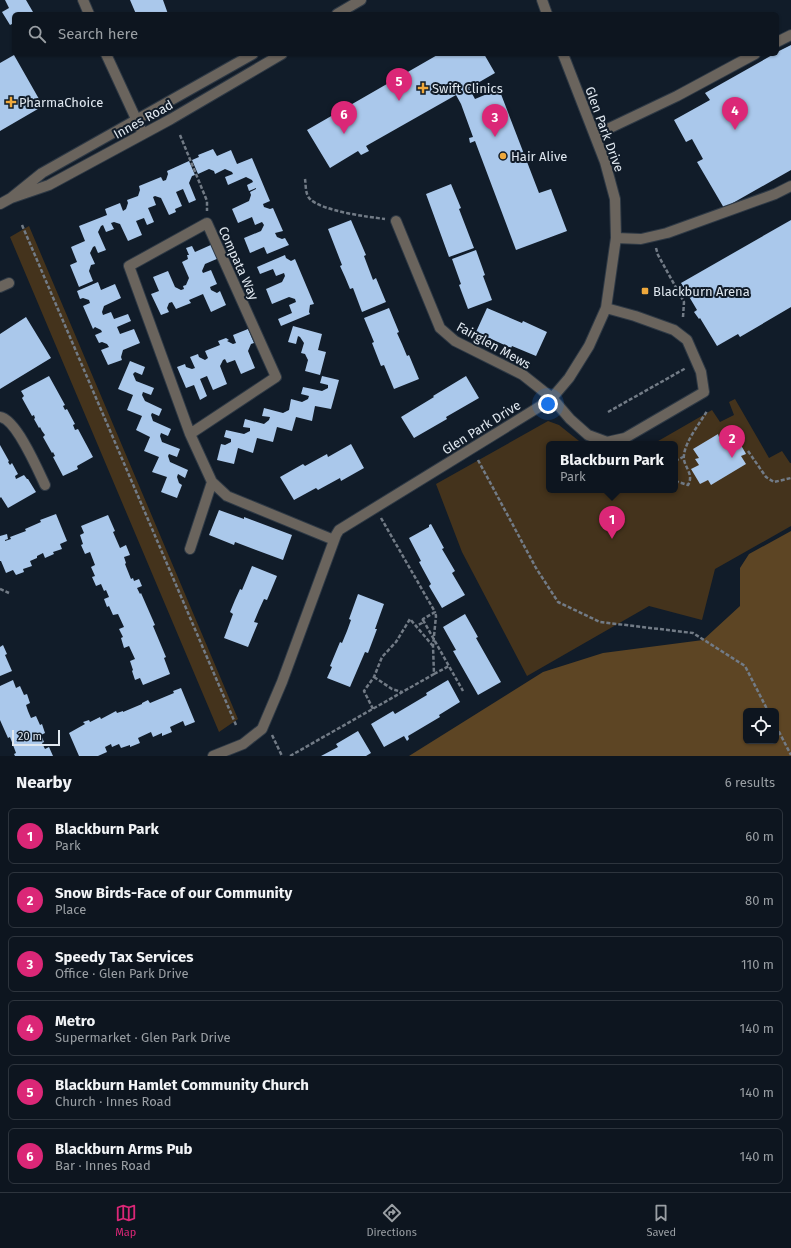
<!DOCTYPE html>
<meta charset="utf-8">
<style>
:root{--surface:#0d151f;--page:#1b222c;--text:#f1f3f6;--muted:#9a9fa4;--line:#2d343d;--accent:#db2777}
body{margin:0;font-family:"Fira Sans",sans-serif;background:var(--page);color:var(--text)}
.controls{position:absolute;right:12px;bottom:12px;display:grid;overflow:hidden;border-radius:6px;box-shadow:0 1px 3px #0004}
.controls button{width:36px;height:36px;display:grid;place-items:center;padding:0;border:0;border-bottom:1px solid var(--line);background:var(--surface);color:var(--text);font:20px sans-serif}
.scale{position:absolute;left:12px;bottom:10px;width:48px;box-sizing:border-box;padding-left:4px;border:2px solid #e0e8f0;border-top:0;font-size:11px;line-height:14px;white-space:nowrap;color:#e0e8f0;-webkit-text-stroke:3px #111c29;paint-order:stroke}
.you{position:absolute;left:548px;top:404px;width:14px;height:14px;margin:-10px;border:3px solid #fff;border-radius:50%;background:#1a73e8;box-shadow:0 0 0 6px #1a73e833}
.badge{display:grid;place-items:center;width:26px;height:26px;border-radius:50%;background:var(--accent);color:#fff;font-size:13px;font-weight:700}
.pin{position:absolute;translate:-50% -33px;filter:drop-shadow(0 1px 2px #0008)}
.pin::after{content:'';position:absolute;top:21px;width:14px;height:12px;background:inherit;clip-path:polygon(0 0,100% 0,50% 100%)}
.popup{position:absolute;left:546px;top:441px;width:132px;height:52px;box-sizing:border-box;display:grid;place-content:center;border-radius:6px;background:var(--surface);filter:drop-shadow(0 1px 3px #0005);font-size:13px;white-space:nowrap;color:var(--muted)}
.popup b{font-size:15px;color:var(--text)}
.popup::after{content:'';position:absolute;left:50%;top:100%;margin-left:-8px;border:8px solid transparent;border-top-color:var(--surface)}
.list{margin:0;padding:0;list-style:none}
h2{display:flex;justify-content:space-between;align-items:center;height:52px;margin:0;padding:0 16px;font-size:17px}
h2 small{font-size:13px;font-weight:400;color:var(--muted)}
.list li{display:grid;grid-template-columns:26px 1fr auto;gap:12px;align-items:center;box-sizing:border-box;height:56px;margin:0 8px 8px;padding:0 8px;border:1px solid var(--line);border-radius:6px}
.list b{display:block;font-size:15px;white-space:nowrap}
.list p{margin:0;font-size:13px;white-space:nowrap;color:var(--muted)}
.list em{font-size:13px;font-style:normal;color:var(--muted)}
.icon{flex:none;width:22px;height:22px;fill:none;stroke:currentColor;stroke-width:2;stroke-linecap:round;stroke-linejoin:round}
.map{position:relative;flex:none;width:791px;height:756px;overflow:hidden}
.search{position:absolute;background:var(--surface);box-shadow:0 1px 3px #0004;left:12px;right:12px;top:12px;height:44px;display:flex;align-items:center;gap:10px;box-sizing:border-box;padding:0 14px;border-radius:6px;color:var(--muted);font-size:15px}
.sheet{height:436px;background:var(--surface)}
nav{display:flex;justify-content:space-around;align-items:center;box-sizing:border-box;height:56px;border-top:1px solid var(--line);background:var(--surface);font-size:11px;color:var(--muted)}
nav a{display:grid;justify-items:center;gap:2px}
nav .on{color:var(--accent)}
.map>svg:first-child{display:block}
.green{fill:#44331c}
.forest{fill:#5d4524;fill-rule:evenodd}
.building{fill:#aac8eb}
.lines{fill:none;stroke-linecap:round;stroke-linejoin:round}
.minor-casing{stroke:#2e3945;stroke-width:12}
.path{stroke:#727b86;stroke-width:2.5;stroke-dasharray:4 2;stroke-linecap:butt}
.minor{stroke:#6a645d;stroke-width:10}
.poi-dot{fill:#eea83c;stroke:#111c29;stroke-width:1.5}
.labels{text-anchor:middle;stroke-width:4;stroke-linejoin:round;paint-order:stroke}
.poi-label{font-size:13px;fill:#e0e8f0;stroke:#111c29;text-anchor:start}
.street-label{font-size:13px;fill:#e0e8f0;stroke:#111c29}
</style>
<div class="map">
<svg width="791" height="756" viewBox="0 0 791 756">
<rect width="100%" height="100%" fill="#111c29"/>
<path class="green" d="M29,226L238,719L219,732L10,237Z
M735,399L769,458L782,451L790,463H791V526L715,569L702,620L649,606L527,676L462,552L436,484L548,421L559,425L579,441L585,444H549V490H675V444H653L712,410L720,422L734,415L729,402Z"/>
<path class="forest" d="M791,531V756H409L543,672L603,653L703,640L740,606V568L749,554ZM746,711H776V741H746Z"/>
<path class="building" d="M5,0H26L33,12L30,14H14V23L10,25L2,12L9,8Z
M130,0H163L168,14H136Z
M791,45V170L724,208L697,162L703,159L692,139L686,142L674,120L710,100L705,93L774,54H777V52Z
M439,54H484L495,73L469,88L475,99L499,89L539,193L551,189L567,231L516,250L475,141L470,143L469,138L473,137L461,104L456,95L366,146L369,151L361,155L358,151L330,168L307,130Z
M14,55L43,106L0,131V63Z
M213,149L217,156L231,150L237,164L252,158L270,201L263,204L264,207L270,209L273,208L283,231L275,233L277,237L282,239L285,238L289,245L267,254L264,247L250,253L244,238L261,231L264,225L262,222L255,225L252,217L238,223L232,209L249,201L251,195L250,192L256,189V188L249,191L247,185L253,182L252,180L246,177L228,185L225,177L233,174L232,172L225,169L215,174L214,171L209,169L198,174L192,160L199,157L198,155Z
M189,161L195,175L192,176L189,183L196,200L189,203L183,189L176,192L182,206L175,209L176,212L169,215L161,198L155,196L153,197L156,205L148,208L154,222L147,225L144,218L136,221L142,235L128,241L120,224L114,222L111,223L114,229L106,232L103,225L101,226L98,232L106,250L98,253L95,246L93,247L90,253L95,264L91,265L89,271L93,281L79,287L70,265L77,262L71,247L85,241L79,226L107,215L105,209L120,203L123,211L126,209L128,203L127,200L138,196L140,190L139,186L161,177L163,181L166,180L168,174L167,171Z
M451,184L461,208L459,209L474,248L449,257L426,194Z
M351,220L366,255L364,256L373,280L376,278L386,302L362,312L353,288L350,289L345,277L340,266L342,265L328,229Z
M791,220V307L740,337L738,334L717,346L700,318L699,319L694,312L697,310L681,283Z
M213,244L219,258L205,264L202,271L203,273L211,270L217,284L210,287L211,290L217,293L220,291L226,305L211,312L203,294L189,300L191,303L176,309L172,302L169,303L167,308L169,312L161,315L151,294L159,291L153,277L168,271L175,287L181,290L184,289L183,286L186,285L189,278L182,262L188,259L187,255H189L186,248L192,246L195,252Z
M476,250L485,275L483,276L492,300L468,309L459,285L461,284L452,259Z
M285,255L286,258L291,261L295,259L314,304L310,305L309,312L310,314L281,326L278,319L292,313L289,305L296,302L295,299L289,297L272,304L266,289L282,282L285,276L284,273L276,276L273,269L260,274L257,267Z
M98,282L101,290L115,284L121,298L104,306L102,312L103,315L111,312L114,319L128,314L131,321L117,327L120,334L134,329L140,343L123,350L121,357L122,360L108,365L101,350L109,347L107,344L102,342L99,343L95,335L102,332L101,330L95,327L93,329L83,306L90,303L89,300L83,298L80,299L77,291Z
M389,308L399,332L397,333L402,344L407,356L409,355L419,379L394,389L384,365L381,366L372,343L374,342L364,318Z
M487,308L522,323L523,321L547,332L536,356L512,346L511,348L476,332Z
M26,317L51,358L0,389V334Z
M293,326L322,334L318,350L326,352L320,375L305,371L308,360L305,354L301,353L304,343L300,337L298,336L296,344L288,342Z
M248,329L254,343L251,344L248,351L255,368L241,374L235,360L227,363L225,359L223,360L220,366L227,384L213,390L207,376L200,379L207,396L200,400L194,385L186,388L177,367L185,364L186,367L192,369L195,368L190,357L198,354L199,357L205,360L208,358L205,351L220,345L218,341L226,338L229,340L227,341L233,344L236,343L233,335Z
M130,361L145,367L142,375L135,372L133,374L136,381L154,388L151,395L143,392L142,395L145,401L162,409L159,416L152,413L151,415L153,421L171,429L168,436L161,433L160,436L162,442L180,449L177,457L169,454L168,456L170,462L188,470L185,478L178,474L177,477L179,483L182,485L177,498L161,492L167,477L152,472L159,457L144,451L150,437L136,430L142,416L127,410L133,395L118,389Z
M49,376L65,405L63,406L65,410L67,409L75,424L73,425L75,430L78,429L93,457L77,466L78,469L63,476L53,457L55,456L53,452L52,453L43,437L45,435L42,431L40,427L39,428L34,419L35,418L34,415L32,416L22,398L24,396L21,391Z
M322,376L339,380L331,409L315,406L312,421L296,417L292,431L277,427L273,442L257,438L253,453L238,448L234,464L217,460L221,444L225,445L231,442V439L224,437L226,430L244,434L250,431V428L243,427L245,419L264,424L269,420L270,417L262,416L264,408L283,413L289,410L291,399L302,402L308,399L309,396L301,394L303,387L322,391L328,388V385L320,383Z
M466,376L479,398L446,417L447,419L414,438L401,417L434,397L433,396Z
M727,432L729,435L733,432L745,452L746,454L741,456L746,464L711,485L708,480L700,484L691,469L699,465L695,459L699,458L693,449L718,434L719,437Z
M351,444L364,468L341,481L340,478L318,490L316,488L294,500L280,477L303,464L305,466L327,454L328,457Z
M0,445L9,461L8,462L10,465L12,463L18,474L15,476L16,479L24,475L27,479H28L36,492L8,508L1,497L0,498Z
M219,510L244,519V517L292,535L283,560L235,542L234,545L209,535Z
M56,514L67,541L60,544L62,549L53,552L54,554L45,558L43,553L37,556V558L30,561L32,566L23,569L24,572L16,575L13,570L6,573L1,561H0V536L7,534L8,539L5,540V541L11,539L10,537L26,531L25,529L41,522L40,520Z
M108,515L115,531L113,532L120,548L126,545L130,555L124,557L126,563L125,564L131,579L133,578L134,581L139,579L142,586L137,588L140,594L141,593L155,625L153,626L166,657L164,658L170,674L143,685L140,678L135,680L132,671L133,670L130,661L135,659L129,646L124,648L121,638L123,637L119,629L124,627L118,614L113,615L109,606L107,607L104,599L109,597L106,590L104,591L101,584L96,586L92,577L95,576L91,567L95,565L90,552L85,554L81,545L83,544L80,535L84,533L81,526Z
M431,524L444,548L442,549L455,571L452,573L465,595L442,608L429,586L431,584L419,562L421,561L409,538L429,527V525Z
M252,566L277,576L267,600L264,599L259,610L254,622L258,623L248,647L224,638L233,614L230,612L235,600L240,589L242,590Z
M358,594L384,604L375,629H377L368,653L365,652L350,687L327,678L332,667L330,666L340,642L342,643L347,631L351,620L349,619Z
M465,614L478,637L476,638L501,682L478,695L453,651L456,650L443,627Z
M3,645L7,654L5,655L12,671L0,676V647Z
M13,680L16,688L20,686L24,695L27,694L30,703L26,705L28,711L31,718L36,716L40,725L42,724L45,733L41,735L44,742L42,743L45,749L49,747L53,756H15L14,754L16,753L10,737L8,738L0,720V686Z
M448,680L460,702L439,715L440,717L408,736L409,739L407,741L404,736L384,747L371,724L393,711L395,714L427,695L426,693Z
M181,688L195,722L185,726L183,721L170,727L172,732L162,736V733L153,737L151,732L138,738L140,743L130,747V745L121,748L119,744L112,747L111,744L105,747L107,752L98,756H79L69,733L85,724L83,722L89,720L90,722L100,717L101,719L116,711L117,713L123,711V712L142,704V703L148,700L150,703L174,693L173,691Z
M358,731L371,753L366,756H321L338,747L336,744Z"/>
<g class="lines">
<g class="minor-casing">
<path id="minor" d="M83,0L89,14
M542,0L547,14
M337,14L361,0
M777,42L791,35
M106,54L143,134
M595,135L677,96L755,54
M11,198L49,185L171,119L282,54
M0,204L11,198L42,173L253,54
M396,221L440,328L455,341L523,375L552,398L570,419L588,435L607,442L625,438L704,392L701,372L687,340L674,330L635,316L606,308
M616,238L641,239L667,233L775,194L791,186
M0,287L9,283
M0,417C16,419 38,470 45,485
M190,434L276,377L207,223L129,266L190,434L212,482L227,496L334,540
M190,549L212,482
M213,756L243,744L262,729L282,682L336,535L339,530L547,402L552,398L569,378L589,346L606,308L616,238L615,199L605,162L563,54"/>
</g>
<path class="path" d="M180,135L207,201V211
M305,179C306,185 305,194 310,199C322,211 368,217 385,219
M22,225L236,725
M656,248L658,255L684,302L683,317
M608,412L686,368
M748,451L766,477L774,482L791,478
M478,460L536,568L558,602L600,622L693,633L745,666L768,711
M675,461L683,457
M675,481L688,485C695,473 682,466 684,455C685,442 700,423 707,411
M381,518L435,612L423,619L422,623L416,626
M0,589L9,593
M423,620L463,691
M434,674L449,666
M374,677L392,689L402,692
M373,709L364,691L374,677L382,657L396,642L410,619L433,646
M776,726L791,755
M272,735L282,756
M290,756L434,674L433,646L436,616L435,612"/>
<use href="#minor" class="minor"/>
</g>
<g class="poi-dot">
<path d="M421 82h4v4h4v4h-4v4h-4v-4h-4v-4h4z"/>
<path d="M9 96h4v4h4v4h-4v4h-4v-4h-4v-4h4z"/>
<circle cx="503" cy="156" r="4"/>
<rect x="641" y="287" width="8" height="8" rx="2"/>
</g>
<g class="labels">
<g class="poi-label">
<text x="432" y="93">Swift Clinics</text>
<text x="19" y="107">PharmaChoice</text>
<text x="511" y="161">Hair Alive</text>
<text x="653" y="296">Blackburn Arena</text>
</g>
<g class="street-label">
<text transform="translate(143 119) rotate(-29)" y="5">Innes Road</text>
<text transform="translate(605 129) rotate(70)" y="5">Glen Park Drive</text>
<text transform="translate(239 263) rotate(66)" y="5">Compata Way</text>
<text transform="translate(494 345) rotate(29)" y="5">Fairglen Mews</text>
<text transform="translate(481 427) rotate(-32)" y="5">Glen Park Drive</text>
</g>
</g>
</svg>
<div class="controls">
<button><svg class="icon" aria-label="locate" viewBox="0 0 24 24"><circle cx="12" cy="12" r="6"/><path d="M12 2v4M12 18v4M2 12h4M18 12h4"/></svg></button>
</div>
<div class="scale">20 m</div>
<div class="you"></div>
<div class="pin badge" style="left:612px;top:539px">1</div>
<div class="popup"><b>Blackburn Park</b>Park</div>
<div class="pin badge" style="left:732px;top:458px">2</div>
<div class="pin badge" style="left:495px;top:137px">3</div>
<div class="pin badge" style="left:735px;top:130px">4</div>
<div class="pin badge" style="left:399px;top:101px">5</div>
<div class="pin badge" style="left:344px;top:134px">6</div>
<div class="search"><svg class="icon" aria-label="search" viewBox="0 0 24 24"><circle cx="10" cy="10" r="6"/><path d="M15 15l6 6"/></svg>Search here</div>
</div>
<section class="sheet">
<h2>Nearby<small>6 results</small></h2>
<ul class="list">
<li><span class="badge">1</span><div><b>Blackburn Park</b><p>Park</p></div><em>60 m</em></li>
<li><span class="badge">2</span><div><b>Snow Birds-Face of our Community</b><p>Place</p></div><em>80 m</em></li>
<li><span class="badge">3</span><div><b>Speedy Tax Services</b><p>Office · Glen Park Drive</p></div><em>110 m</em></li>
<li><span class="badge">4</span><div><b>Metro</b><p>Supermarket · Glen Park Drive</p></div><em>140 m</em></li>
<li><span class="badge">5</span><div><b>Blackburn Hamlet Community Church</b><p>Church · Innes Road</p></div><em>140 m</em></li>
<li><span class="badge">6</span><div><b>Blackburn Arms Pub</b><p>Bar · Innes Road</p></div><em>140 m</em></li>
</ul>
</section>
<nav>
<a class="on"><svg class="icon" aria-label="map" viewBox="0 0 24 24"><path d="M3 6l6-2 6 2 6-2v14l-6 2-6-2-6 2zM9 4v14M15 6v14"/></svg>Map</a>
<a><svg class="icon" aria-label="directions" viewBox="0 0 24 24"><path d="M12 3l9 9-9 9-9-9zM9 14v-3h6M13 9l2 2-2 2"/></svg>Directions</a>
<a><svg class="icon" aria-label="saved" viewBox="0 0 24 24"><path d="M7 4h10v16l-5-4-5 4z"/></svg>Saved</a>
</nav>
